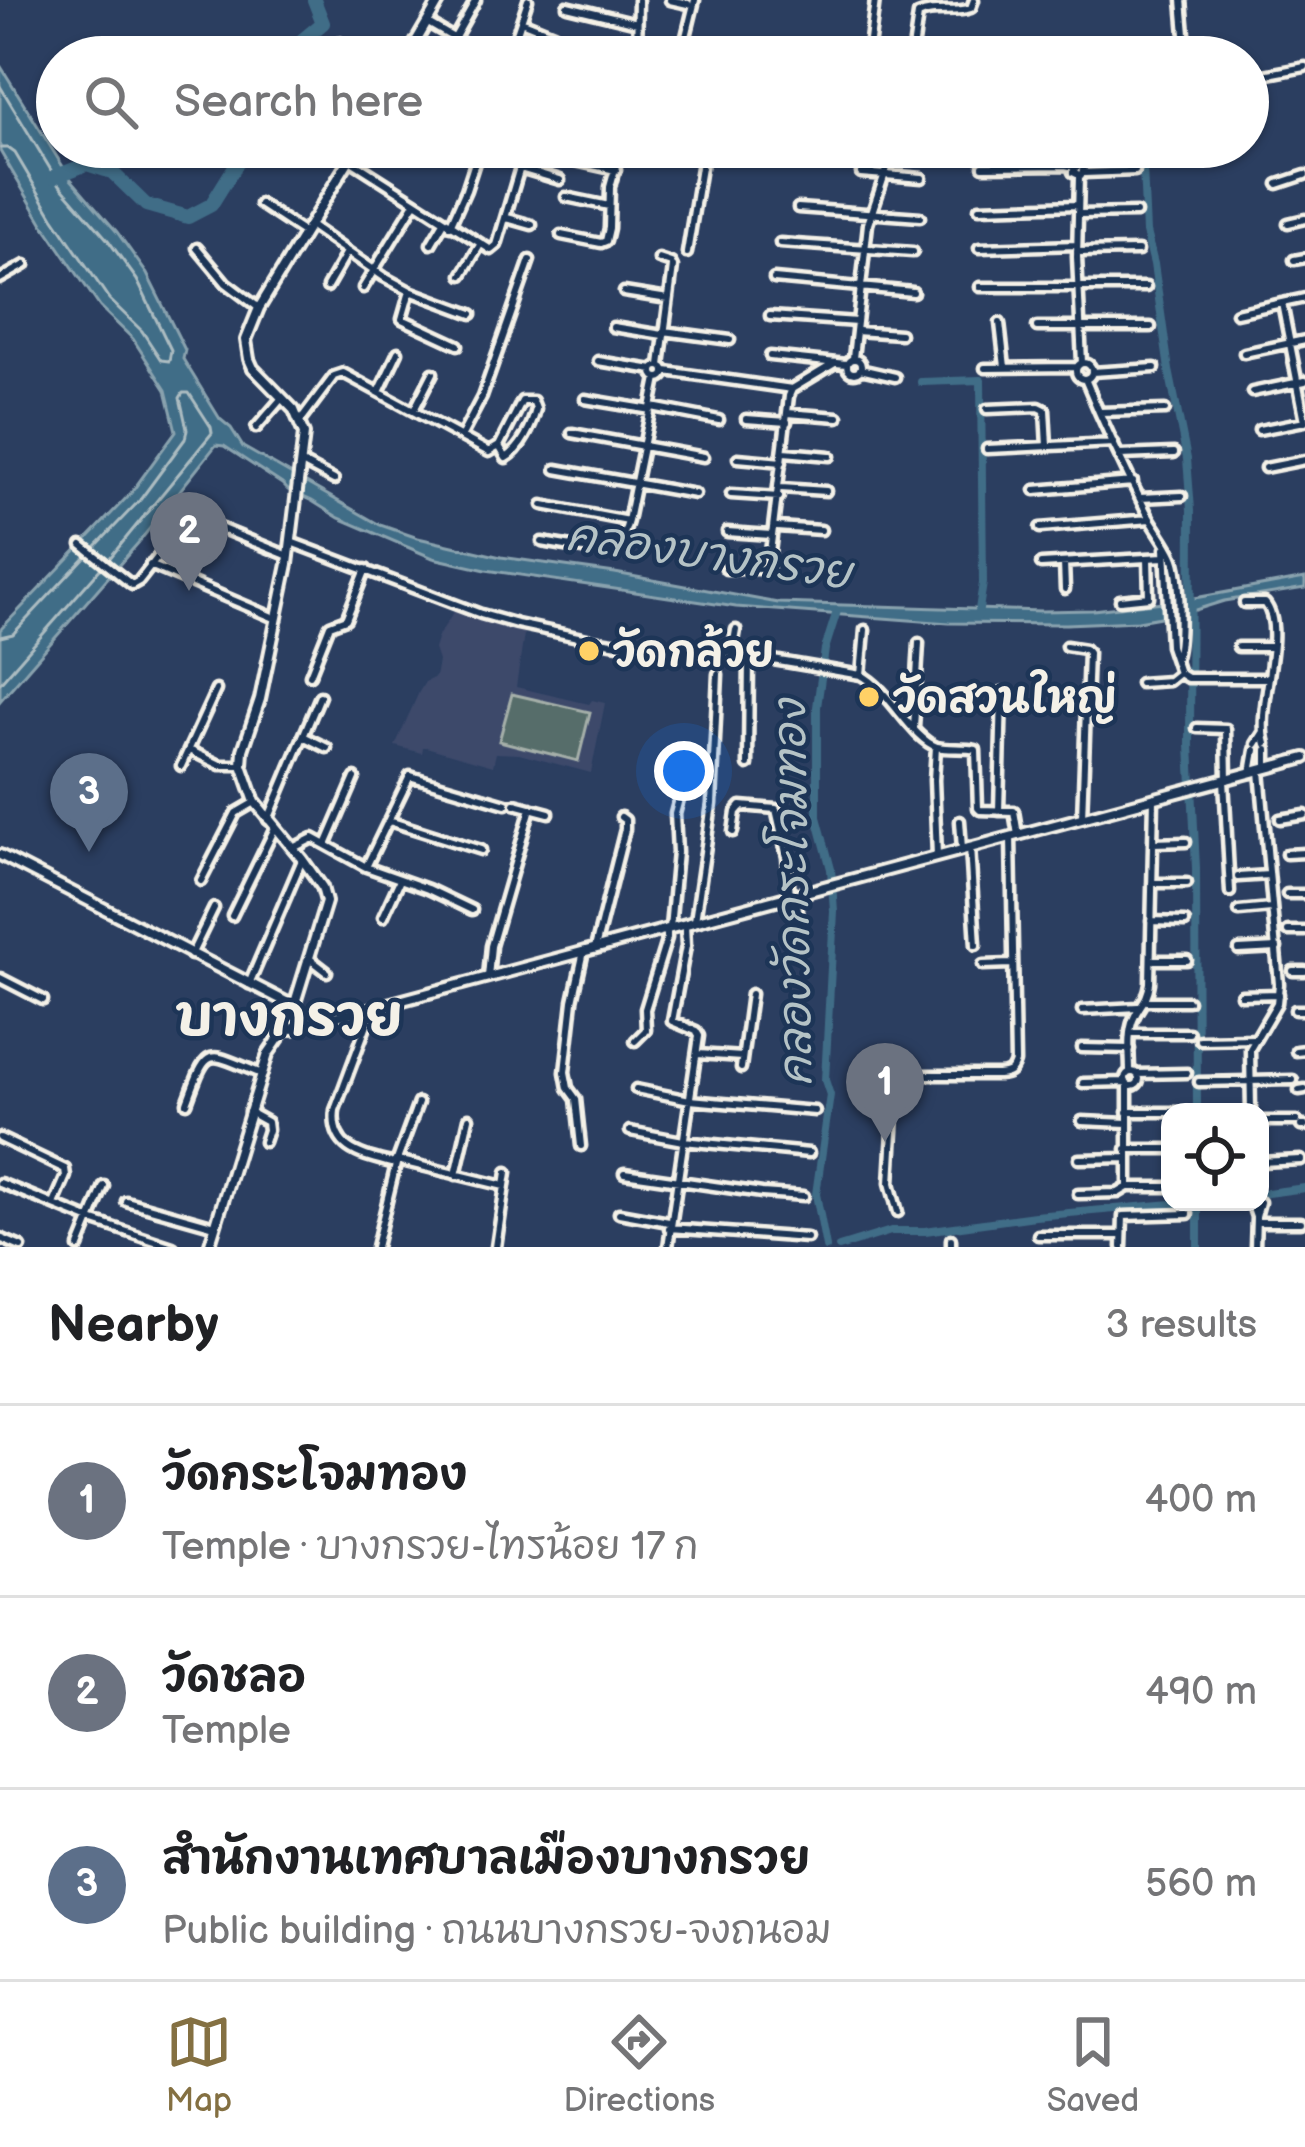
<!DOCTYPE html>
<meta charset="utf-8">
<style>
:root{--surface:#fff;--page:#f2f2f2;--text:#202124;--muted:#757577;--line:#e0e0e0;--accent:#847042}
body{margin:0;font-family:"Balsamiq Sans","Playpen Sans Thai",sans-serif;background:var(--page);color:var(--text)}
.controls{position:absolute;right:36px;bottom:36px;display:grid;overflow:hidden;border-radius:24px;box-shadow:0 3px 9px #0004}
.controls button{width:108px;height:108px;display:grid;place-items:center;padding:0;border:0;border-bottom:3px solid var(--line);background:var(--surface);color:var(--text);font:60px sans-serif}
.you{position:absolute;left:684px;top:771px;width:42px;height:42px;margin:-30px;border:9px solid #fff;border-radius:50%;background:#1a73e8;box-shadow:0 0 0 18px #1a73e833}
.badge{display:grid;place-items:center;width:78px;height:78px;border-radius:50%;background:var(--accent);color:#fff;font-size:39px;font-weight:700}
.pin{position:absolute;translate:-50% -99px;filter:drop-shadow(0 3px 6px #0008)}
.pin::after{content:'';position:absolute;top:63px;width:42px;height:36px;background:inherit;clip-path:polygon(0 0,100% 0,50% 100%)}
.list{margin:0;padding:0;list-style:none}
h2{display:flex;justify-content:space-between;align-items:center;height:156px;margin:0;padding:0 48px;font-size:51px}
h2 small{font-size:39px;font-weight:400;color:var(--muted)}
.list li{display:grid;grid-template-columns:78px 1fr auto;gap:36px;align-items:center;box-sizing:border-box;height:192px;padding:0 48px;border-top:3px solid var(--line)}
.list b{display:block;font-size:45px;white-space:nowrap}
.list p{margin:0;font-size:39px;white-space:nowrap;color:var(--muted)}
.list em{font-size:39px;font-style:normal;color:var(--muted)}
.icon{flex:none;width:66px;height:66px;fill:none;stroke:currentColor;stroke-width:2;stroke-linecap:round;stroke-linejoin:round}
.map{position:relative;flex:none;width:1305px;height:1247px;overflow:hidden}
.search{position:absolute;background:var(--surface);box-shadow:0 3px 9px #0004;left:36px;right:36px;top:36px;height:132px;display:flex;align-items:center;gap:30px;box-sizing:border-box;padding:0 42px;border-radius:66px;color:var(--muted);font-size:45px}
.sheet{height:732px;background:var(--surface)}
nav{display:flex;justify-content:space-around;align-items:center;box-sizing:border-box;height:168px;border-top:3px solid var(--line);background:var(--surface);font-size:33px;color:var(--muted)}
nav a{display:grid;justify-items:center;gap:6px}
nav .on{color:var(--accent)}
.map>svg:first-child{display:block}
.built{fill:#3c496b}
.green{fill:#566d6a;stroke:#a5afa9;stroke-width:3}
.water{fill:#416d87;stroke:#89a2ae;stroke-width:3}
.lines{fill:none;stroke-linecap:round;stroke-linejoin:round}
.shore{stroke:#acbcc1;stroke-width:3}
.canal{stroke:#416d87;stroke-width:8}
.river{stroke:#416d87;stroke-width:14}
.street-casing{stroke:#f4f1e8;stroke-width:15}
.secondary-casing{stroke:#f4f1e8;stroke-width:16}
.street{stroke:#1d3557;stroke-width:6}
.secondary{stroke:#1d3557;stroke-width:8}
.poi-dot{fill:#ffd166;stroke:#1d3557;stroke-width:4.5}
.labels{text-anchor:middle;stroke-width:9;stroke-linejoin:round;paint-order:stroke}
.poi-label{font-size:42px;font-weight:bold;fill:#f4f1e8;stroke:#1d3557;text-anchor:start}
.water-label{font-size:45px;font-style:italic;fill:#b5c3c6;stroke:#1d3557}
.district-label{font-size:54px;font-weight:bold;fill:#f4f1e8;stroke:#1d3557}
</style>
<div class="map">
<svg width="1305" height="1247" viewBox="0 0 1305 1247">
<rect width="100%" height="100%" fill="#2b3e60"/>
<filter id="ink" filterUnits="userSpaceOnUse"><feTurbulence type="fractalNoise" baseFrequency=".00833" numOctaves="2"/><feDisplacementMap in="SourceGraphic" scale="24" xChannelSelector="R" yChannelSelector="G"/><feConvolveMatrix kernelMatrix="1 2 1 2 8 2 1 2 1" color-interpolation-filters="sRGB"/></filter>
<g filter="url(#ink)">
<path class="built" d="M456,609L525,628L516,687L589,704L592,700L605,703L591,773L519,754L496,753L493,766L426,747H423L422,753L395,746L419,692L425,682L435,677L438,661L434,649L438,636Z"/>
<path class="green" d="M512,694L590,712L578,761L499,741Z"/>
<path class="water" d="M0,65L70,178L117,232L147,274L185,350L183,359L220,419L231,428L243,447L380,525L418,538L501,557L615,573L778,603L1042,611L1093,610L1189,599L1305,578V588L1224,601L1189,612L1138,621L1066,624L949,623L736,607L486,570L433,558L339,518L312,501L288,490L282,484L224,446L216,445L139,542L0,701V630L131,493L176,431L166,390L133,339L100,307L43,224L0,151Z"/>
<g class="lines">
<path class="shore" d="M0,86L60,185L108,240L137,280L171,350L169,361L161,360L142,331L109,299L53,217L15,153L8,148H0
M95,547L140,500L185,439L187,429L180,398L183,393H189L211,427L212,433L109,559
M0,637L13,634L86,556
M0,683L101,568"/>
<path class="canal" d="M1142,147L1146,232L1154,264L1169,370L1187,459L1191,510L1190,745L1196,868L1197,1112
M921,382L981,380L983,583L978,616
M1260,1194L1305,1188
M826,1247L816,1194L830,1095L825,1080L834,911L831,869L817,817V707L825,649L837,611
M839,1247L891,1231H925L1035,1216L1195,1202
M1198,1247V1202"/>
<path class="river" d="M286,57L288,52L323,23L314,0
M54,177L87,164L112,172L146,205L188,217L211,205L247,147"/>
<g class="street-casing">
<path id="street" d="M670,0L688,4
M1182,0L1187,57
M567,6L637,23
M521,21L553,34L549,57
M428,23L471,48
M454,39L476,0
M594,54L609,57
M331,57L339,42
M509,57L528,0
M637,57L638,0
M681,57L695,0
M868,57L875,0
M912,57L918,15C934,7 954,14 971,8L974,0
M1248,78L1305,67
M661,147L703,155L687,253
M1082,147V166
M350,160L491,250L497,245L526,147
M575,161L616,170
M1077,165L1084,168L1081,176L1073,172Z
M983,166L1065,165L1075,167
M520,168L560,180
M861,173L922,178
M1084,173L1135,171
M1079,176L1077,257L1082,363
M1278,184L1305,175
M566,197L609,206
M260,204L304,233
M798,208L920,217
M979,208L1078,205
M1079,214L1136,213
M507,218L532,225
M1288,223L1305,219
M309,225L384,277L410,291L472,314
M450,226L466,190L480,147
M561,235L601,243L606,241L609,228L610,187L621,147
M780,243L913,252
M431,244L444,222
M197,248L226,283L259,308
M979,248L1077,245
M1077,252L1138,251
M659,259L671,263L673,267L660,365
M1294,260L1305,258
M462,275L480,245
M0,279L25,265
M774,279L913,292
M327,287L346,254
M980,287H1146
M363,288L415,203
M410,291L402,319L458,345
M624,292L668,299
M1282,303L1305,421
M1236,313L1305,298
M770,316L857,322
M1000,323L1005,367
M613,327L663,335
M1037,327H1151
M664,331L730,340
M856,331L900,334
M1244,353L1305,340
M770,356L846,364
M853,358L868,224L894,147
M847 366a7 7 0 1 1 14 0a7 7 0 1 1-14 0Z
M598,361L653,370
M1076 371a8 8 0 1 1 16 0a8 8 0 1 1-16 0Z
M653 372a6 6 0 1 1 12 0a6 6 0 1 1-12 0Z
M985,368L1076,367
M860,369L895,377
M666,371L792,389
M1092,372L1155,368
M1085,379C1104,425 1126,472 1149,517C1156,529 1168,545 1173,557C1181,574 1182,643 1175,660
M379,392L398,352
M1252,392L1305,381
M585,399L651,410
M652,407L719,420
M987,409L1039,407L1045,410L1047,446
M414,410L433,373
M1100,412L1165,410
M788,413L838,417
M746,419L787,422
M301,420L334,376L343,373L489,452L499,446L506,458C521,449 532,426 536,409L533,401H522L499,446L489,452
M256,428L282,398
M1259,430L1305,421
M572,433L704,457
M462,435L482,397L530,260
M987,449L1114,443
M784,452L830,456
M1120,455L1174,453
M738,458L782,462
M302,463L334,480
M1265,468L1305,460
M556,469L695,494
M781,488L826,491
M1035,490L1133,482
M731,494L779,497
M1140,498L1182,496
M543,505L628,521
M777,527L821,530
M1040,528L1150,519
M727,532L771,535
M291,542L481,614L517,624L592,640L640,647L732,653L861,675C890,690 911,738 937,747C949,750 964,747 976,750L978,808L980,810L1014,811L1018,835
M542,542L614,554L619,551L628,521L657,378
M82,545L132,585L139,581L190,516L289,556
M1165,548L1170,646L1179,673L1187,678H1268
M1064,563L1065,589
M1041,564L1164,557
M150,565L277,619
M726,569H768L789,396L792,389L835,363
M1120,600L1149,597L1148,559
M1244,603H1265C1288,630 1255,708 1266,744
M1066,646L1085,649L1088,653L1082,818
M1238,647H1271
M732,653L736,630
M310,675L330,625L346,619L366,569
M861,675L865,630
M1140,683L1169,681L1179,673
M914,728L919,643
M1197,728L1226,729L1227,780
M303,736L327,748
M1256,744L1263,733
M936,747L934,780L937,856
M189,750L220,765H242
M1267,750V768
M748,765L749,656
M181,766L216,690
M1251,773L1255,750
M1224,780L1230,892
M515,804L549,813
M999,811L1002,692
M1280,819L1305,815
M268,820L320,696
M389,821L481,850
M960,821L962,849
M733,832L736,812L741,806L776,809L787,857L790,896
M1153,843L1186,842
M326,845L355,778
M970,847L976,945
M293,848L313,838L366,867L428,889L472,910
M1286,854L1305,853
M366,867L410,776L506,804
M1238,877L1269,875
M201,881L236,813L255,802
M1152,883H1187
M1287,894H1305
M796,895L800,925
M1239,911L1271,908
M232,916L275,828
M383,917L400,880
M695,921L712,804L718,674
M1151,921L1185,922
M670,928L677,852L675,814L690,757
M1288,931H1305
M595,948L625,829V820L621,817
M1239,950L1277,948
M191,955L214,908
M309,958L327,972
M1151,960H1187
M983,965L1011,964
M1293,971H1305
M488,977L491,946L531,808
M0,978L43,1000
M249,984L302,860
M1241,995L1279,994
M1147,1001H1188
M373,1008L335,1110C330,1149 360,1155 391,1163L397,1160L418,1103
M1082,1010L1138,1007
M1295,1010H1305
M1131,1033H1189
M1200,1040L1254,1039
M635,1041L646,1030L645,1009L667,938V929
M1082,1048L1130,1049
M1296,1051L1305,1050
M698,1054L742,1057
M741,1068L751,994
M1130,1072C1130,1055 1127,1036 1133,1020C1139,1004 1147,1003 1150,983L1154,799
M1125 1079a7 7 0 1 1 14 0a7 7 0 1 1-14 0Z
M1137,1074L1187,1073
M1199,1082L1293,1080
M1083,1083L1126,1082
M636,1089L690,1100L815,1111
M1299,1090L1305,1089
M187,1103C209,1043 205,1052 262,1074
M249,1112L267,1122L268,1130L264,1142
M1127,1112H1186
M1251,1112L1250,1049L1277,1003L1279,984L1260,771
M1082,1121L1127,1123
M1260,1121H1297
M1301,1126H1305
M630,1131L683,1141L809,1153
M0,1138L65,1169L66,1176L54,1204
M581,1146L576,1099L568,1088L565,1072L573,1001L584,951
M1126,1149H1170
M1079,1159L1127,1158
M1260,1162L1301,1160
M624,1173L762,1193L804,1196
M456,1175L469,1118
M0,1183L91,1220L173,1247
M1128,1187H1170
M1078,1194L1118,1193L1128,1187V1085
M126,1201L215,1226
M1251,1202L1256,1217
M898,1212L890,1183L896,1080L906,1075H998C1009,1074 1012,1072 1015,1062L1011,837
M619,1213L669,1222
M1256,1222H1301
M669,1228L807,1238
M1038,1235H1122
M0,1238L21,1247
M79,1247L104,1186
M376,1247L397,1160L504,1186
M496,1247L507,1172
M668,1247L699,1036L696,1031L672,1021L686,946L685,925
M951,1247V1239
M1122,1247L1123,1216L1188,1214
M1255,1247L1256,1217L1260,1202"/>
</g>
<g class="secondary-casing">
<path id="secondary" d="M407,57L440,0
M0,855L292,1005L297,1015L308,1021
M286,1028L293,1029L297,1025L373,1008L1305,758
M209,1247L268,1054L286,1028L285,1020L291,1016L326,902L322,887L302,859L255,802L242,765L243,750L260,699L288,564L304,434L294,410L253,368L249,359L246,340L259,308L357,147"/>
</g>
<use href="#street" class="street"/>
<use href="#secondary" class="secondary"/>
</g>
</g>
<g class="poi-dot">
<circle cx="589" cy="651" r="12"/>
<circle cx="869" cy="697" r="12"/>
</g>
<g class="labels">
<g class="poi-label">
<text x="613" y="666">วัดกล้วย</text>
<text x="893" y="712">วัดสวนใหญ่</text>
</g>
<g class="water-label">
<text transform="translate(709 553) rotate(8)" y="16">คลองบางกรวย</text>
<text transform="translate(792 893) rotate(-91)" y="16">คลองวัดกระโจมทอง</text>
</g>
<g class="district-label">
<text x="289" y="1035">บางกรวย</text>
</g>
</g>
</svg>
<div class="controls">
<button><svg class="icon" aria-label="locate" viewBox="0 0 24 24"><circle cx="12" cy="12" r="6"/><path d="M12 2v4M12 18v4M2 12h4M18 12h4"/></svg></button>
</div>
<div class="you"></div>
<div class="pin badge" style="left:885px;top:1142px;background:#6b7280">1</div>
<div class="pin badge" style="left:189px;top:591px;background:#6b7280">2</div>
<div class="pin badge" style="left:89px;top:852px;background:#5c6f8a">3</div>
<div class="search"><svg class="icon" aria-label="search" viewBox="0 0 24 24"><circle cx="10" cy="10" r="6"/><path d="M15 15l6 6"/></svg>Search here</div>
</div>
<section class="sheet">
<h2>Nearby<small>3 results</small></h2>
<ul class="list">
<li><span class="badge" style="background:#6b7280">1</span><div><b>วัดกระโจมทอง</b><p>Temple · บางกรวย-ไทรน้อย 17 ก</p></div><em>400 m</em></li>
<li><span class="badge" style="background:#6b7280">2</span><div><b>วัดชลอ</b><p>Temple</p></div><em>490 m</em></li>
<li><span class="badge" style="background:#5c6f8a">3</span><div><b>สำนักงานเทศบาลเมืองบางกรวย</b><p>Public building · ถนนบางกรวย-จงถนอม</p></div><em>560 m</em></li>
</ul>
</section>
<nav>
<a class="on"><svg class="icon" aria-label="map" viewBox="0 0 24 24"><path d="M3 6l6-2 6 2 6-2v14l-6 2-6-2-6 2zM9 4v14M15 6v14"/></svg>Map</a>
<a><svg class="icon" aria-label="directions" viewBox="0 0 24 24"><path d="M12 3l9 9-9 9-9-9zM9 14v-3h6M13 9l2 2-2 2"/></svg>Directions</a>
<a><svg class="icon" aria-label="saved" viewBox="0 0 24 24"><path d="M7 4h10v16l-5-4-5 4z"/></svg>Saved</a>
</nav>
